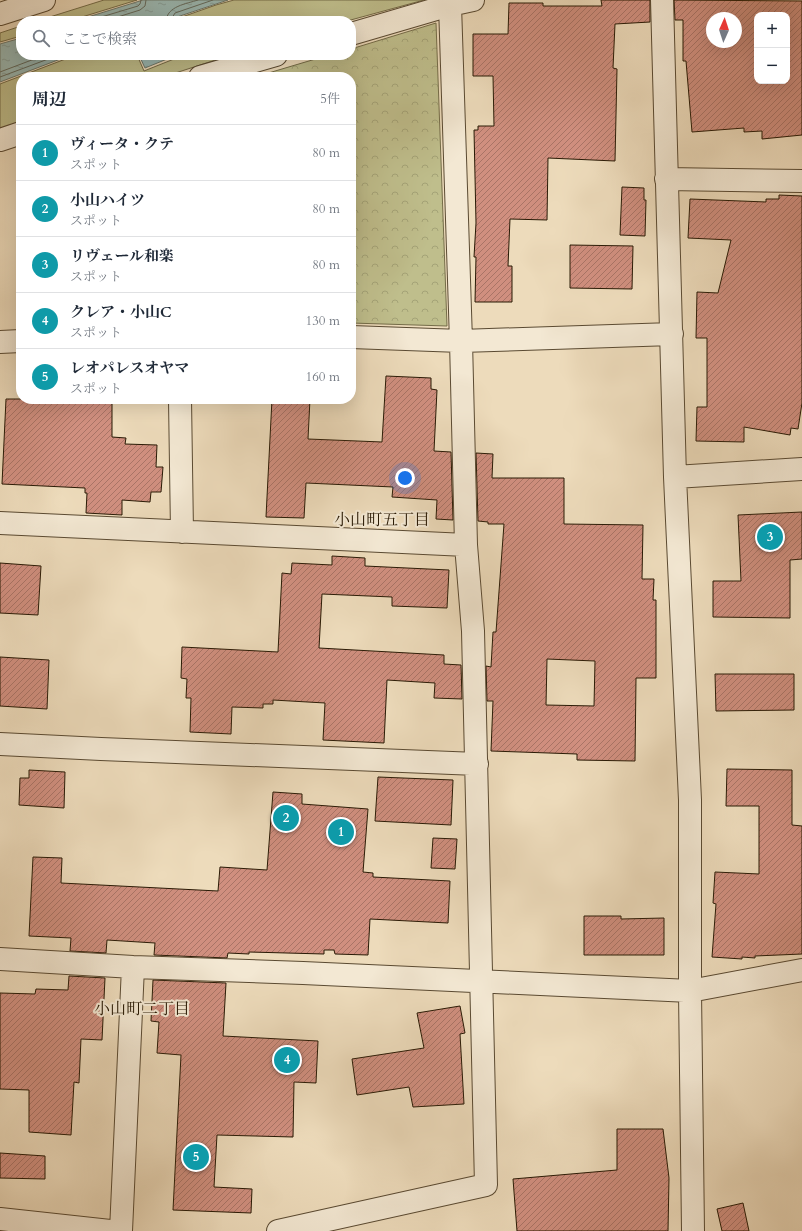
<!DOCTYPE html>
<html lang="ja">
<meta charset="utf-8">
<style>
:root{--surface:#fff;--page:#f2f2f3;--text:#1f2937;--muted:#747a83;--line:#e0e1e3;--accent:#db2777}
body{margin:0;font-family:Cardo,"Noto Serif JP",serif;background:var(--page);color:var(--text)}
.controls{position:absolute;right:12px;top:12px;display:grid;overflow:hidden;border-radius:8px;box-shadow:0 4px 16px #0002}
.controls button{width:36px;height:36px;display:grid;place-items:center;padding:0;border:0;border-bottom:1px solid var(--line);background:var(--surface);color:var(--text);font:20px sans-serif}
.compass{position:absolute;left:706px;top:12px;width:36px;height:36px;border-radius:50%;background:var(--surface);box-shadow:0 4px 16px #0002;rotate:3deg}
.you{position:absolute;left:405px;top:478px;width:14px;height:14px;margin:-10px;border:3px solid #fff;border-radius:50%;background:#1a73e8;box-shadow:0 0 0 6px #1a73e833}
.badge{display:grid;place-items:center;width:26px;height:26px;border-radius:50%;background:var(--accent);color:#fff;font-size:13px;font-weight:700}
.pin{position:absolute;translate:-50% -50%;border:2px solid #fff;box-shadow:0 1px 4px #0006}
.list{margin:0;padding:0;list-style:none}
h2{display:flex;justify-content:space-between;align-items:center;height:52px;margin:0;padding:0 16px;font-size:17px}
h2 small{font-size:13px;font-weight:400;color:var(--muted)}
.list li{display:grid;grid-template-columns:26px 1fr auto;gap:12px;align-items:center;box-sizing:border-box;height:56px;padding:0 16px;border-top:1px solid var(--line)}
.list b{display:block;font-size:15px;white-space:nowrap}
.list p{margin:0;font-size:13px;white-space:nowrap;color:var(--muted)}
.list em{font-size:13px;font-style:normal;color:var(--muted)}
.icon{flex:none;width:22px;height:22px;fill:none;stroke:currentColor;stroke-width:2;stroke-linecap:round;stroke-linejoin:round}
.map{position:relative;flex:none;width:802px;height:1231px;overflow:hidden}
.search{position:absolute;background:var(--surface);box-shadow:0 4px 16px #0002;left:16px;top:16px;width:340px;height:44px;display:flex;align-items:center;gap:10px;box-sizing:border-box;padding:0 14px;border-radius:16px;color:var(--muted);font-size:15px}
.panel{position:absolute;background:var(--surface);box-shadow:0 4px 16px #0002;left:16px;top:72px;width:340px;height:332px;border-radius:16px}
.map>svg:first-child{display:block}
.green{fill:#bfbe8c;stroke:#746c48}
.forest{fill:url(#forest-crowns);stroke:#746c48}
.water{fill:url(#water-ripples);stroke:#6d7a6f}
.lines{fill:none;stroke-linecap:round;stroke-linejoin:round}
.shore{stroke:#626a5e;stroke-width:1}
.building{fill:url(#building-hatch);stroke:#291a05;fill-rule:evenodd}
.street-casing{stroke:#5a4a32;stroke-width:24}
.street{stroke:#f3e8d3;stroke-width:22}
.labels{text-anchor:middle;stroke-width:4;stroke-linejoin:round;paint-order:stroke}
.neighbourhood-label{font-size:16px;fill:#291a05;stroke:#f3e8d3}
</style>
<div class="map">
<svg width="802" height="1231" viewBox="0 0 802 1231">
<defs>
<pattern id="forest-crowns" width="20" height="18" patternUnits="userSpaceOnUse"><rect width="20" height="18" fill="#bfbe8c"/><path d="M2 6a3 3 0 1 1 6 0M12 15a3 3 0 1 1 6 0" fill="none" stroke="#a4a377"/></pattern>
<pattern id="water-ripples" width="26" height="14" patternUnits="userSpaceOnUse"><rect width="26" height="14" fill="#9abab6"/><path d="M2 4q2-2 4 0t4 0M15 11q2-2 4 0t4 0" fill="none" stroke="#859f9b"/></pattern>
<pattern id="building-hatch" width="6" height="6" patternUnits="userSpaceOnUse"><rect width="6" height="6" fill="#d08f7f"/><path d="M-1 1l2-2M0 6l6-6M5 7l2-2" fill="none" stroke="#a97466"/></pattern>
</defs>
<rect width="100%" height="100%" fill="#eddbbb"/>
<filter id="stains"><feTurbulence type="fractalNoise" baseFrequency=".005" numOctaves="4"/><feColorMatrix values="0 0 0 0 .2 0 0 0 0 .09 0 0 0 0 .02 0 0 0 .5 -.17"/></filter>
<radialGradient id="worn" r=".72"><stop offset=".6" stop-color="#630" stop-opacity="0"/><stop offset="1" stop-color="#630" stop-opacity=".3"/></radialGradient>
<path class="green" d="M104,0H137L69,21H37Z
M234,0H424L347,21H177L179,18L216,5Z
M21,26V36L0,42V33Z
M76,55H137L144,71L174,59L173,55H231L163,77H21V122L0,129V84Z"/>
<path class="forest" d="M436,23L447,326L351,323V77H255L329,55H351V49Z"/>
<path class="water" d="M143,0H228L177,17L174,21H75Z
M21,38V55H71L0,82V44Z
M139,55H171L172,57L145,68Z"/>
<g class="lines">
<path class="shore" d="M88,21L138,6L140,4L141,0
M105,21L140,10L145,6L146,0
M166,21C167,6 186,4 198,0
M171,21L172,18L175,13L213,0
M0,72L45,55
M0,77L59,55"/>
</g>
<path class="building" d="M601,0H650V22L615,24L613,68L617,69L615,161L548,158L547,220L510,219L508,266H512V302H475L476,257H474L476,223L474,130H478V126H494L493,76H473V34H508L509,3H543V6H602Z
M674,0L802,1V135L762,139V131L744,132V128L692,132L686,61H683V20H675ZM757,15H787V81H757ZM712,18H736V42H712Z
M622,187L644,188V200H646L645,236L620,235Z
M779,195L802,196V403L798,429L791,428L790,435L744,427V442L696,441L697,407H707V338H696L697,292L718,293L731,240L688,238L690,199L766,202V199H779Z
M570,245L633,246L632,289L570,288Z
M386,376L431,378V389L437,390L434,451L451,452L453,520L436,519L437,500L392,497L393,487L306,483L304,518L266,517L272,399H310L308,439L382,442Z
M6,399H112V437L126,438L125,444L157,445L156,467H163L161,492H151L150,502L122,500V515L86,513L87,493H85V488L2,484Z
M476,453L493,454L492,478H564V524L643,525L642,579H654L653,600H656V678H636L635,761L577,760V754L491,751L493,701H487L486,666L491,667L493,632H496L504,524H488V522L478,521ZM547,659L595,661L594,706L546,705Z
M802,512V559L790,560V618L713,617V581H741L738,515Z
M332,556L365,558V566L449,570L447,608L392,606V597L322,594L319,648L444,655V664L461,665L462,699L434,698L435,683L387,680L384,743L323,740L325,703L273,700V704H263V708L232,707L231,734L190,732L191,698H186L187,679L181,678L182,647L278,652L282,573L291,574L292,563L332,565Z
M0,563L41,566L38,615L0,613Z
M0,657L49,660L47,709L0,706Z
M715,674H794V710L716,711Z
M727,769L792,770V825L802,826V954L755,956V958L742,957V959L712,957L716,904L713,903L715,872L759,874V806H726Z
M29,770L65,772L64,808L19,805L20,778H29Z
M378,777L453,780L451,825L375,821Z
M273,792L302,794V804L368,809L363,872L373,873V877L450,881L448,923L370,919L368,955L335,954L334,950H324V954L249,952V954L228,953L227,958L154,955L155,943L107,940L106,953L70,951L71,938L29,936L33,857L62,858L61,883L218,891L220,867L267,870Z
M433,838L457,839L455,869L431,868Z
M584,916H621V919L664,918V955H584Z
M69,976L105,978L102,1040L81,1039L79,1083L74,1082L71,1135L29,1132V1090L0,1089V993L35,994L36,989L68,990Z
M153,980L226,983L223,1036L318,1041L316,1083L294,1082L293,1137L217,1135L214,1187L252,1189L251,1213L173,1210L181,1055L157,1053L159,1022L151,1021Z
M460,1006L465,1033L460,1034L464,1104L413,1107L409,1087L357,1095L352,1059L424,1048L417,1013Z
M617,1129H663L669,1178L668,1231H517L513,1179L617,1170Z
M0,1153L45,1156V1179L0,1178Z
M743,1203L749,1231H722L717,1209Z"/>
<g class="lines">
<g class="street-casing">
<path id="street" d="M662,0L675,477L690,800V991L693,1231
M0,14L44,0
M351,34L450,5L473,0
M200,77L276,55
M0,140L21,133
M666,179L802,181
M351,337L461,341L672,334
M0,342L21,341
M180,399L182,532
M675,477L802,469
M0,523L466,545
M0,744L101,749L477,764
M0,959L133,967L303,973L690,991L802,970
M0,1219L110,1231
M121,1231L133,967
M278,1231L486,1185L473,631L466,545L461,341L450,5"/>
</g>
<use href="#street" class="street"/>
</g>
<g class="labels">
<g class="neighbourhood-label">
<text x="382" y="525">小山町五丁目</text>
<text x="142" y="1014">小山町二丁目</text>
</g>
</g>
<rect width="100%" height="100%" filter="url(#stains)"/>
<rect width="100%" height="100%" fill="url(#worn)"/>
</svg>
<div class="controls">
<button>+</button>
<button>−</button>
</div>
<svg class="compass" viewBox="-18 -18 36 36"><path d="M0-13l5 13h-10z" fill="#e53935"/><path d="M0 13l5-13h-10z" fill="#747a83"/></svg>
<div class="you"></div>
<div class="pin badge" style="left:341px;top:832px;background:#0f9aa8">1</div>
<div class="pin badge" style="left:286px;top:818px;background:#0f9aa8">2</div>
<div class="pin badge" style="left:770px;top:537px;background:#0f9aa8">3</div>
<div class="pin badge" style="left:287px;top:1060px;background:#0f9aa8">4</div>
<div class="pin badge" style="left:196px;top:1157px;background:#0f9aa8">5</div>
<div class="search"><svg class="icon" aria-label="search" viewBox="0 0 24 24"><circle cx="10" cy="10" r="6"/><path d="M15 15l6 6"/></svg>ここで検索</div>
<section class="panel">
<h2>周辺<small>5件</small></h2>
<ul class="list">
<li><span class="badge" style="background:#0f9aa8">1</span><div><b>ヴィータ・クテ</b><p>スポット</p></div><em>80 m</em></li>
<li><span class="badge" style="background:#0f9aa8">2</span><div><b>小山ハイツ</b><p>スポット</p></div><em>80 m</em></li>
<li><span class="badge" style="background:#0f9aa8">3</span><div><b>リヴェール和楽</b><p>スポット</p></div><em>80 m</em></li>
<li><span class="badge" style="background:#0f9aa8">4</span><div><b>クレア・小山C</b><p>スポット</p></div><em>130 m</em></li>
<li><span class="badge" style="background:#0f9aa8">5</span><div><b>レオパレスオヤマ</b><p>スポット</p></div><em>160 m</em></li>
</ul>
</section>
</div>
